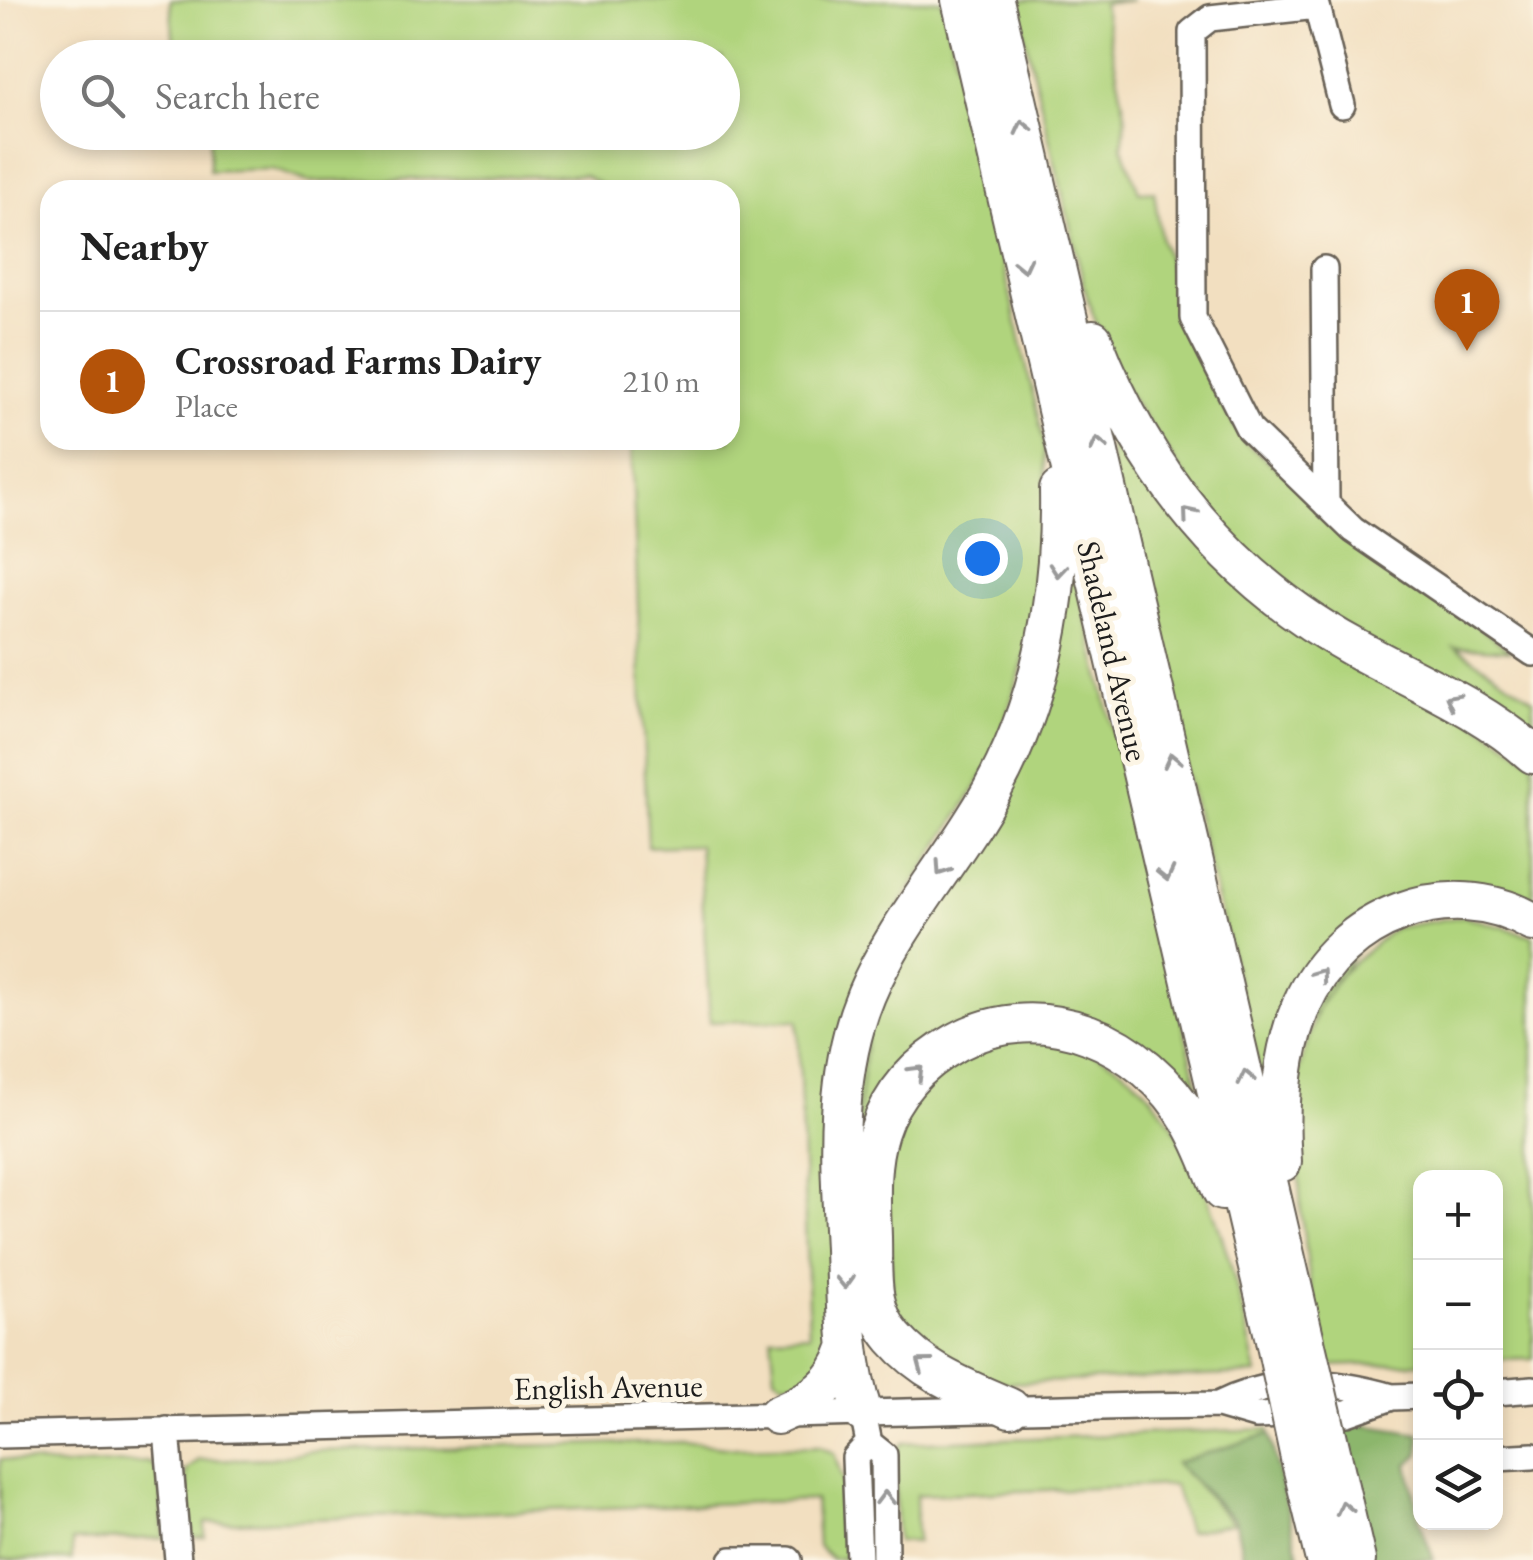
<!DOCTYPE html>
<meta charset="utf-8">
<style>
:root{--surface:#fff;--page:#f2f2f2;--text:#222;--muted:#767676;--line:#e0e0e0;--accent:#b45309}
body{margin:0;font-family:"EB Garamond",serif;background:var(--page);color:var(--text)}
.controls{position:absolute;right:30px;bottom:30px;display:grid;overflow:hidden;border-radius:20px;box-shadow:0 5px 15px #0003}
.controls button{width:90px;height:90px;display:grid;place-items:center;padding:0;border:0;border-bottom:2px solid var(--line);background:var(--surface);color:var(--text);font:50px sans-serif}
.you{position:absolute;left:982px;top:558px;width:35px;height:35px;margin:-25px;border:8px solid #fff;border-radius:50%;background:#1a73e8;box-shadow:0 0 0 15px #1a73e833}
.badge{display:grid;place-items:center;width:65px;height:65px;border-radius:50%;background:var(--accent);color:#fff;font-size:32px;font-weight:700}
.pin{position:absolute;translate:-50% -82px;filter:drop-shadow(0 2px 5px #0008)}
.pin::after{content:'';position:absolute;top:52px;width:35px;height:30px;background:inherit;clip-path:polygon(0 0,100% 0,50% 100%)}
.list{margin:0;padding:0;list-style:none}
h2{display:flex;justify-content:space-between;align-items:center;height:130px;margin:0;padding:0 40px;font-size:42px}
h2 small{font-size:32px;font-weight:400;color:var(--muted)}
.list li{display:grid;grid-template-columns:65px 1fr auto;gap:30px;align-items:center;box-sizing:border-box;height:140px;padding:0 40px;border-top:2px solid var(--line)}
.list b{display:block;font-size:38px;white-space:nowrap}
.list p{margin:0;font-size:32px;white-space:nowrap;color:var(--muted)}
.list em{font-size:32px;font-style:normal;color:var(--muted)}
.icon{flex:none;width:55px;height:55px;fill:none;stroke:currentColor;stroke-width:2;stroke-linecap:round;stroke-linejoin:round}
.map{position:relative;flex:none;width:1533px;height:1560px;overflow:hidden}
.search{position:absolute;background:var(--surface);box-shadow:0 5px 15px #0003;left:40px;top:40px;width:700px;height:110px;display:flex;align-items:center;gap:25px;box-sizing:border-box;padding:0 35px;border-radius:55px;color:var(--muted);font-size:38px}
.panel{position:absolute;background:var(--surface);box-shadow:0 5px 15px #0003;left:40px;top:180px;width:700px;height:270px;border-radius:30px}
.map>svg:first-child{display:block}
.green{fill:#b0d47d;stroke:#66784c;stroke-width:2.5}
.forest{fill:#8cb66c;stroke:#546944;stroke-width:2.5}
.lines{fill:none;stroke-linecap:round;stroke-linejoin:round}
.minor-casing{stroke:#676055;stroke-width:30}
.highway-casing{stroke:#676055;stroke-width:42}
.minor{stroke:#fff;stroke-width:25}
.highway{stroke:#fff;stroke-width:38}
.highway-bridge-casing{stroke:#676055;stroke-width:42;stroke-linecap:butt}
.highway-bridge{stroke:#fff;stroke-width:38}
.oneway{stroke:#999}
.labels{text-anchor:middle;stroke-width:10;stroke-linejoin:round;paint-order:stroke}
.street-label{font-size:32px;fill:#1c1c1c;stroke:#fcf5e5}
</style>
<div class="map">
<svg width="1533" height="1560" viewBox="0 0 1533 1560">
<rect width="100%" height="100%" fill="#fcf5e5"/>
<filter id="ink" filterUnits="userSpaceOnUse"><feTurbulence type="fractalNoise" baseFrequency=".01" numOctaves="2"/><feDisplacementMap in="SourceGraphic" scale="20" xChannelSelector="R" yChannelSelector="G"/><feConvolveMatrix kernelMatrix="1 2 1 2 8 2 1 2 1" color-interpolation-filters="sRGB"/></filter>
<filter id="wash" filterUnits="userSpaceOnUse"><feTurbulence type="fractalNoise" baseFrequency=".0048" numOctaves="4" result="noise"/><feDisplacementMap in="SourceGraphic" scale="40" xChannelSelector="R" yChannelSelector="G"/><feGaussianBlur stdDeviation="2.25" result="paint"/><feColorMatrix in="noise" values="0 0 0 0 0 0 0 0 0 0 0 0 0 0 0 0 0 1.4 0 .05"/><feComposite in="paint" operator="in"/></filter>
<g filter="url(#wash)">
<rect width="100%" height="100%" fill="#f2dfc0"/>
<path class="green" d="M170,0H942L1044,442L1048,581L993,761L877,941L833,1351L803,1380L783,1382L775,1376L771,1336L809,1334L798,1020L710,1022L699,845L648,847L631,440H730V190H609L584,175L309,182L272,169L209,171L210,133L722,132V58L175,57Z
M1016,0H1132L1103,4L1126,118L1122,146L1139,192L1154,191L1161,240L1211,385L1245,443L1510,651L1455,647L1533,699V740L1362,640L1235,550L1116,376L1088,301Z
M1109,400L1182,519L1533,761V912L1387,905L1273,1075L1261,1076L1111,469Z
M1077,579L1206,1121L1162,1070L992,1017L867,1139L848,1127L857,1051L949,872L1066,581Z
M1464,916L1533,936V1359L1496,1360V1178H1420V1363L1326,1366L1315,1319L1301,1214L1294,1085L1324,988L1394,928Z
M1031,1033C1056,1042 1087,1048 1110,1061C1200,1113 1237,1281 1257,1374L1007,1383L950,1369L894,1320L886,1204L897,1117L947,1060Z
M1268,1429L1269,1434L1176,1463L1233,1523L1188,1532L1174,1485L916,1495L917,1542L897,1541L894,1452L903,1443Z
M681,1442L735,1448L819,1446L834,1453L846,1491L845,1558L832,1559L818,1546L815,1500L205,1523V1537H188L186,1471L199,1460L272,1458L309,1451Z
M0,1459L65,1466L148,1462L161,1470L164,1538L72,1541V1560H0Z"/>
<path class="forest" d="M1338,1421L1420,1434V1454L1408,1464L1420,1522L1434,1560H1372Z
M1269,1434L1300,1560H1244L1235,1520L1175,1463Z"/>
</g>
<g filter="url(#ink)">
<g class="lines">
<g class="minor-casing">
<path id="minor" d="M1342,105L1317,6L1210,18L1192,32L1193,318L1249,429L1353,530L1533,653
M1324,269L1326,504
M1496,1392L1533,1389
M1218,1405C1277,1376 1329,1379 1392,1397
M863,1413L869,1443L884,1455L885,1560
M167,1430L178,1560
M0,1435L1141,1406L1218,1405L1256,1416L1347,1413L1392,1397L1420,1396
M1496,1458L1533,1456
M732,1560H789
M859,1560L855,1458L869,1443"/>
</g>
<g class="highway-casing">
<path id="highway" d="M961,0L1275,1340
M994,0L1305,1341
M1093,340C1145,474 1228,579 1355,648C1415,681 1482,708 1533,754
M1282,1162C1278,1110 1281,1052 1302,1004C1340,916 1449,874 1533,922
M1010,1408C968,1389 925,1374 894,1338C868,1308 873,1275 872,1237C871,1202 868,1166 879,1132C892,1091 921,1062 957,1042C1042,995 1145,1042 1191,1122C1204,1144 1212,1168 1222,1191
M863,1413C845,1359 846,1306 844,1249C840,1163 832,1077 866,995C892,933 937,879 973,822C1038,722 1061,608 1059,490
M777,1415C810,1401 836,1386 847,1351
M1332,1456L1356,1560
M1300,1458L1325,1560"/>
</g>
<use href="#minor" class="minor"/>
<use href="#highway" class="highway"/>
<g class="highway-bridge-casing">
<path id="highway-bridge" d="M1275,1340L1300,1458
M1305,1341L1332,1456"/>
</g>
<use href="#highway-bridge" class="highway-bridge"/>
</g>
<defs><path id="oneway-chevron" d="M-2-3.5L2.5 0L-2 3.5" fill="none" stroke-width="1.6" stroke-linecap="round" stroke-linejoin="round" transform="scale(2.5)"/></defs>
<g class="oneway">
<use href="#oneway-chevron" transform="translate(1023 127) rotate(-103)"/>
<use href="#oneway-chevron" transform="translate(1023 265) rotate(77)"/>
<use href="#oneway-chevron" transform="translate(1098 444) rotate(-103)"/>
<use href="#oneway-chevron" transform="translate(1189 514) rotate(-130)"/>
<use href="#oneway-chevron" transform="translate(1058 570) rotate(95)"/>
<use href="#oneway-chevron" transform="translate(1452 700) rotate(-152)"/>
<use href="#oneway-chevron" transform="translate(1172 760) rotate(-103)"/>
<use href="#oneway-chevron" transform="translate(942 869) rotate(124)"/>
<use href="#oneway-chevron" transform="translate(1166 874) rotate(77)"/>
<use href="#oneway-chevron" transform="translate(1320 975) rotate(-54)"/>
<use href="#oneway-chevron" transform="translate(917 1072) rotate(-45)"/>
<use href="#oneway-chevron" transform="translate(1246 1077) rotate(-103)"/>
<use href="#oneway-chevron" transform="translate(845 1282) rotate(88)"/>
<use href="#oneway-chevron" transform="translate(923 1364) rotate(-143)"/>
<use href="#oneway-chevron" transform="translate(885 1498) rotate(-91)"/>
<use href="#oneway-chevron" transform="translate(1344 1508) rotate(-103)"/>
</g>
</g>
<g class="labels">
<g class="street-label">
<text transform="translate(1113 651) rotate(77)" y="11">Shadeland Avenue</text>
<text transform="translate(608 1387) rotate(-1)" y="11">English Avenue</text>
</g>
</g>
</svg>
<div class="controls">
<button>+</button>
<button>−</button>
<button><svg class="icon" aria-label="locate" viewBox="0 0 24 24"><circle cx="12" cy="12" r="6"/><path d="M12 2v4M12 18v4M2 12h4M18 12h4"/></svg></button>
<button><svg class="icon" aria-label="layers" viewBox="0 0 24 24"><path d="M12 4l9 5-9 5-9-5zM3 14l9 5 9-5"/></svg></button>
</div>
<div class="you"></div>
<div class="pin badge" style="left:1467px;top:351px">1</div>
<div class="search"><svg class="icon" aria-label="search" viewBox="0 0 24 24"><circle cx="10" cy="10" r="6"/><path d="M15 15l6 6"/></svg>Search here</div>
<section class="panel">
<h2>Nearby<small></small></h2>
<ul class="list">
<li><span class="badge">1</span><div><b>Crossroad Farms Dairy</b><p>Place</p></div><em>210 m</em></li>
</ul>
</section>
</div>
